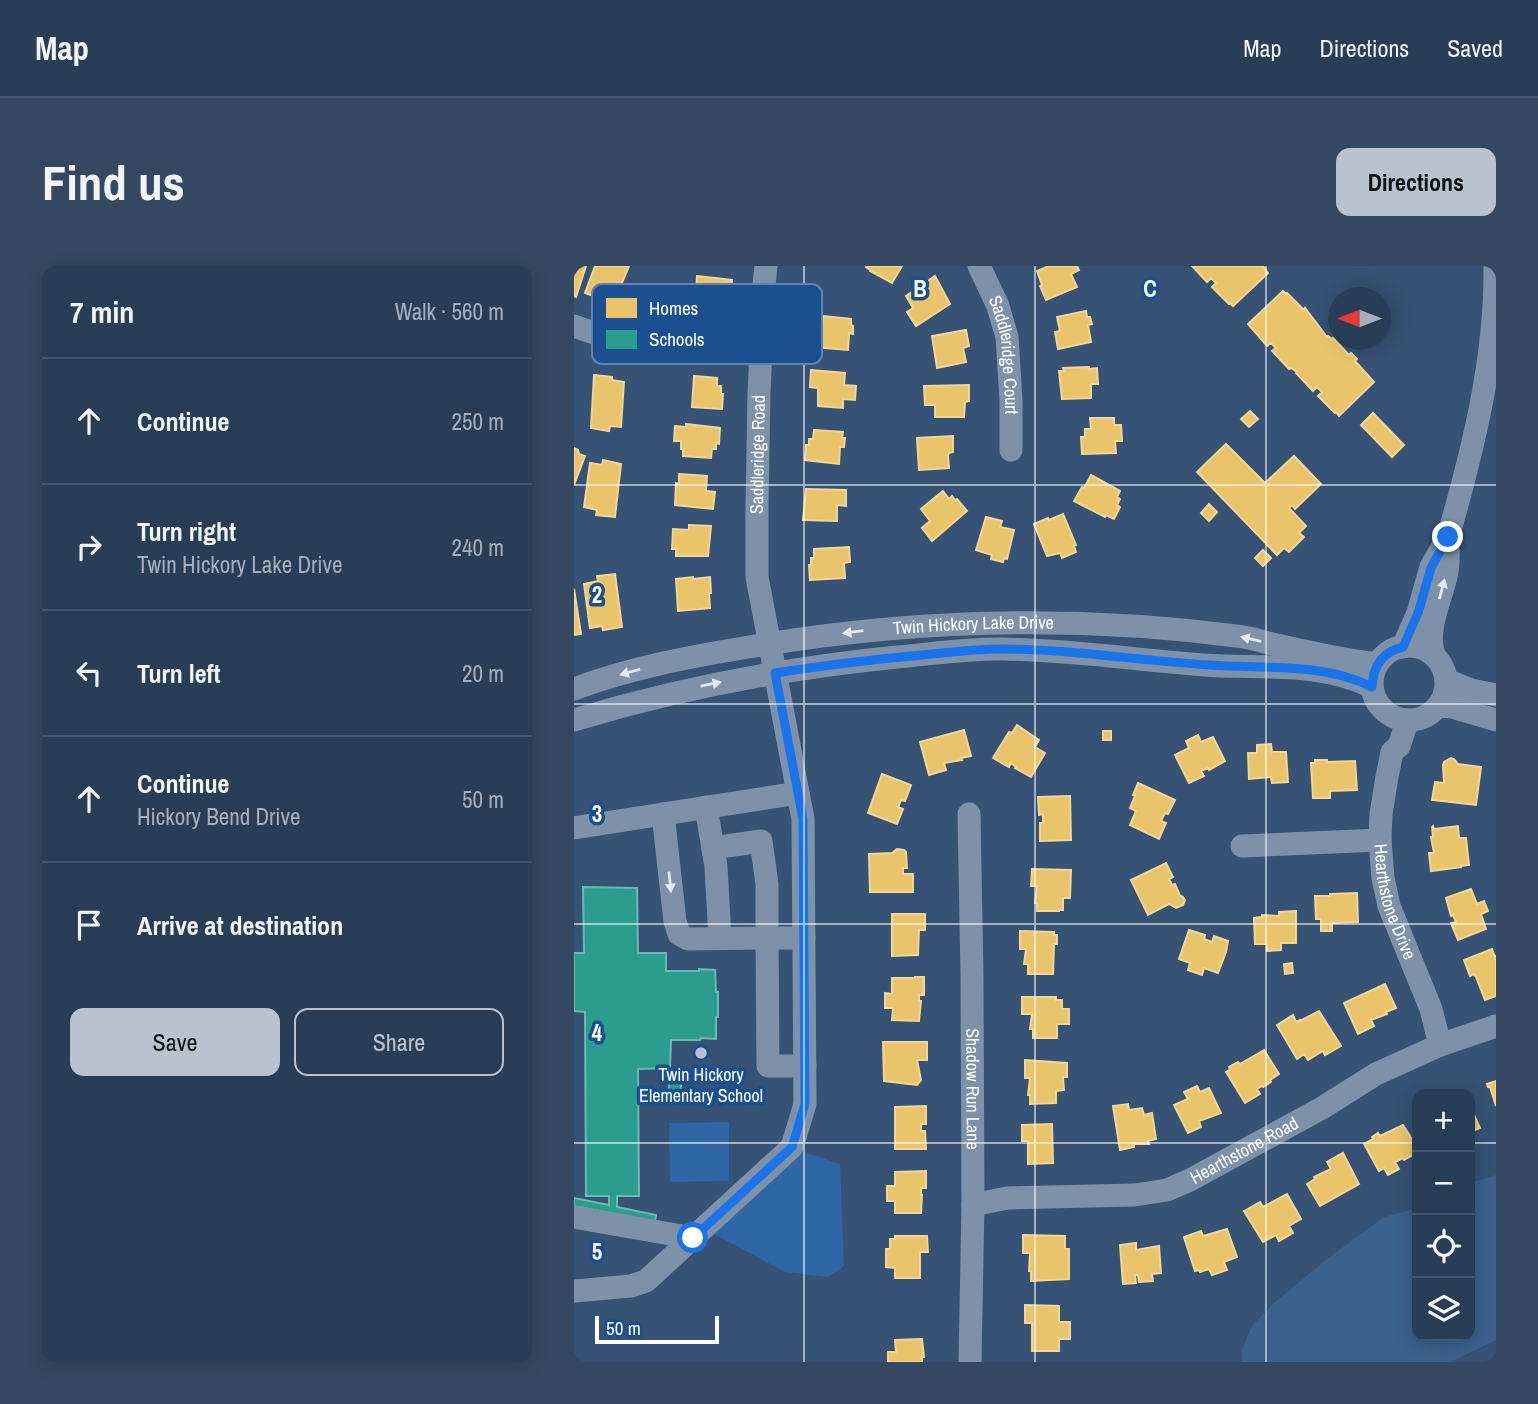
<!DOCTYPE html>
<meta charset="utf-8">
<style>
:root{--surface:#283e57;--page:#344961;--text:#f1f3f6;--muted:#a5aeba;--line:#44576d;--accent:#b9c2ce}
body{margin:0;font-family:"Archivo Narrow",sans-serif;background:var(--page);color:var(--text)}
.controls{position:absolute;right:21px;bottom:21px;display:grid;overflow:hidden;border-radius:14px;box-shadow:0 4px 18px #0003}
.controls button{width:63px;height:63px;display:grid;place-items:center;padding:0;border:0;border-bottom:2px solid var(--line);background:var(--surface);color:var(--text);font:35px sans-serif}
.compass{position:absolute;left:754px;top:21px;width:63px;height:63px;border-radius:50%;background:var(--surface);box-shadow:0 4px 18px #0003;rotate:270deg}
.scale{position:absolute;left:21px;bottom:18px;width:124px;box-sizing:border-box;padding-left:7px;border:4px solid #fff;border-top:0;font-size:19px;line-height:24px;white-space:nowrap;color:#fff;-webkit-text-stroke:5px #1b4f8f;paint-order:stroke}
.stop{position:absolute;width:21px;height:21px;margin:-16px;border:5px solid #1a73e8;border-radius:50%;background:#fff}
.stop.end{background:#1a73e8;border-color:#fff;box-shadow:0 2px 7px #0008}
.list{margin:0;padding:0;list-style:none}
h2{display:flex;justify-content:space-between;align-items:center;height:91px;margin:0;padding:0 28px;font-size:30px}
h2 small{font-size:23px;font-weight:400;color:var(--muted)}
.list li{display:grid;grid-template-columns:46px 1fr auto;gap:21px;align-items:center;box-sizing:border-box;height:126px;padding:0 28px;border-top:2px solid var(--line)}
.list b{display:block;font-size:26px;white-space:nowrap}
.list p{margin:0;font-size:23px;white-space:nowrap;color:var(--muted)}
.list em{font-size:23px;font-style:normal;color:var(--muted)}
.actions{display:flex;gap:14px;padding:21px 28px}
.actions a{flex:1;padding:16px 0;border:2px solid var(--accent);border-radius:14px;text-align:center;font-size:24px;color:var(--accent)}
.actions .main{background:var(--accent);color:#111}
.icon{flex:none;width:38px;height:38px;fill:none;stroke:currentColor;stroke-width:2;stroke-linecap:round;stroke-linejoin:round}
.map{position:relative;flex:none;width:922px;height:1096px;overflow:hidden;border-radius:14px}
header{display:flex;align-items:center;gap:42px;box-sizing:border-box;height:98px;padding:0 35px;background:var(--surface);border-bottom:2px solid var(--line)}
header strong{font-size:33px}
nav{display:flex;gap:38px;margin-inline-start:auto;font-size:24px}
.intro{display:flex;align-items:center;justify-content:space-between;box-sizing:border-box;height:168px;padding:0 42px}
h1{margin:0;font-size:49px}
.button{padding:18px 32px;border-radius:14px;background:var(--accent);color:#111;font-size:24px;font-weight:700}
main{display:flex;gap:42px;padding:0 42px}
aside{flex:1;background:var(--surface);border-radius:14px;box-shadow:0 4px 18px #0003}
.map>svg:first-child{display:block}
.green{fill:#2f66a5}
.water{fill:#3b618d}
.homes{fill:#e9c46a;stroke:#f0d697;stroke-width:2}
.schools{fill:#2a9d8f;stroke:#6abab1;stroke-width:2}
.lines{fill:none;stroke-linecap:round;stroke-linejoin:round}
.minor{stroke:#7d92a8;stroke-width:23}
.oneway{fill:#e5e9ee}
.route{stroke:#1a73e8;stroke-width:9}
.grid{fill:none;stroke:#fff;stroke-width:2;stroke-opacity:0.55}
.poi-dot{fill:#b9c2ce;stroke:#1b4f8f;stroke-width:2.5}
.labels{text-anchor:middle;stroke-width:7;stroke-linejoin:round;paint-order:stroke}
.street-label{font-size:18px;fill:#fff;stroke:#1b4f8f}
.poi-label{font-size:18px;fill:#fff;stroke:#1b4f8f}
.key{fill:#1b4f8f;stroke:#5f84b1;stroke-width:2}
.key-label{font-size:19px;fill:#fff}
.grid-label{font-size:23px;text-anchor:middle;font-weight:bold;fill:#fff;stroke:#1b4f8f;stroke-width:7;stroke-linejoin:round;paint-order:stroke}
</style>
<header>
<strong>Map</strong>
<nav><a>Map</a><a>Directions</a><a>Saved</a></nav>
</header>
<div class="intro"><h1>Find us</h1><a class="button">Directions</a></div>
<main>
<aside>
<h2>7 min<small>Walk · 560 m</small></h2>
<ul class="list">
<li><svg class="icon" aria-label="ahead" viewBox="0 0 24 24"><path d="M12 20V5M6 11l6-6 6 6"/></svg><div><b>Continue</b></div><em>250 m</em></li>
<li><svg class="icon" aria-label="right" viewBox="0 0 24 24"><path d="M7 20v-9h11M14 6l5 5-5 5"/></svg><div><b>Turn right</b><p>Twin Hickory Lake Drive</p></div><em>240 m</em></li>
<li><svg class="icon" aria-label="left" viewBox="0 0 24 24"><path d="M17 20v-9H6M10 6l-5 5 5 5"/></svg><div><b>Turn left</b></div><em>20 m</em></li>
<li><svg class="icon" aria-label="ahead" viewBox="0 0 24 24"><path d="M12 20V5M6 11l6-6 6 6"/></svg><div><b>Continue</b><p>Hickory Bend Drive</p></div><em>50 m</em></li>
<li><svg class="icon" aria-label="arrive" viewBox="0 0 24 24"><path d="M6 21V4h12l-3 4 3 4H6"/></svg><div><b>Arrive at destination</b></div></li>
</ul>
<div class="actions"><a class="main">Save</a><a>Share</a></div>
</aside>
<div class="map">
<svg width="922" height="1096" viewBox="0 0 922 1096">
<rect width="100%" height="100%" fill="#365274"/>
<path class="green" d="M155,856V915L96,916L95,857Z
M224,884L266,898L270,1000L254,1011L211,1006L138,967Z"/>
<path class="water" d="M922,909V1074L877,1096H668V1083L678,1060L701,1036L757,990L810,951L843,942V1070H896V917Z"/>
<path class="homes" d="M0,0H12L2,31L0,30Z
M21,0H55L41,34L29,29L27,33L11,27Z
M293,0H328L318,17L296,5V4L292,1Z
M475,0H503L505,4L497,8L503,21L472,34L466,20L468,19L463,5Z
M618,0H689L694,7L659,40L656,37L655,38L638,21L642,17L637,12L633,16Z
M123,10L158,14L157,30H154L153,44L121,42Z
M361,10L376,38L342,60L333,46L339,42L332,30Z
M709,25L712,28L713,27L730,44L731,42L753,71L754,70L758,73L759,72L775,89L777,87L783,93L781,95L800,116L765,150L762,146L761,147L744,130L748,126L743,121L739,125L722,107L723,106L717,102L715,103L698,85L702,82L697,77L693,80L674,58Z
M512,45L513,51H516L518,58L514,59L517,76L484,83L481,66L486,65L483,51Z
M249,50L277,53V59L279,60V68L275,67L274,84L239,81L241,65H244V59H248Z
M392,64L395,80L389,82L392,96L363,102L358,70Z
M515,101V103L523,102L524,118H517V132L488,133L485,105H490L489,102Z
M237,104L271,107L270,119L282,120L281,134L269,133V142L244,140V122L236,121Z
M20,109L38,111V114L50,116L47,161L36,160L35,165L17,162Z
M120,110L143,112V120H147V128H149L148,143L118,141Z
M395,119V135L391,136L390,151H361V139H351L350,120Z
M676,145L684,153L675,161L667,153Z
M799,147L830,179L818,191L787,159Z
M516,152H540V159H547L548,175H541L542,187L508,188L507,171H511V163H517Z
M112,158L146,162L145,178L142,177V183H138L137,192L109,190V183H107V175H100L101,160L112,161Z
M240,164L269,166L268,172H271L270,181H266L265,198L231,194L232,179H235V173H239Z
M379,170V186L375,187L374,189L375,202L345,204L343,172Z
M652,178L691,217L720,190L747,218L721,243L718,239L715,242L732,260L725,267L730,271L715,286L710,282L703,289L623,206Z
M0,182L4,184L5,188L11,190L0,219Z
M29,194L47,198L41,251L22,249L23,244L10,241L16,197L28,199Z
M105,208L133,210L132,225L141,226L139,243L101,239L102,217L105,218Z
M517,209L546,225L543,231L546,233L543,239L546,241L540,253L532,249L531,251L500,235L508,221L510,222Z
M232,223L272,224V240L263,239V255L229,254Z
M369,225L375,233L378,230L381,234L383,233L393,245L358,275L348,262L356,255L347,243Z
M635,238L643,246L635,255L627,247Z
M489,248L502,279L500,280L502,286L488,292L486,287L473,290L460,258L474,252L475,254Z
M412,251L428,255L426,261L440,264L433,293L430,292L429,296L417,293L418,289L402,284Z
M115,259L137,260L134,290H102V283H98L99,263L115,264Z
M275,281L276,296L270,297L271,312L236,314L235,299H237V292H240V283Z
M689,284L697,292L689,300L681,292Z
M41,308L48,361L29,364L28,360L16,362L10,318L24,315L23,310Z
M119,311V313L136,311L137,327H135L136,342L104,345L102,313Z
M0,323L7,368L0,369Z
M443,459L465,474L461,481L471,487L457,511L441,502L442,501L437,497L435,501L419,492L435,466L438,467Z
M390,464L397,490L387,492L388,494L370,497L372,504L355,509L346,476Z
M529,465H537V474H529Z
M624,469L627,476L639,471L651,495L635,504L634,502L627,505L630,510L615,517L601,489L615,482L612,475Z
M697,478L698,486H712L714,516L698,517L697,511L675,513L674,487H683V479Z
M877,492L880,493L884,498L907,501L902,539L858,534L861,516L870,517L869,499L870,496Z
M741,494H753V496L781,495L783,524L756,525V532H739L737,497H741Z
M308,508L337,519L331,535L327,534L324,541L329,543L323,558L294,547Z
M564,517L601,534L594,548L591,547L587,555L592,557L585,573L556,559L562,545L556,542L561,530L559,529Z
M496,530L497,574L466,575V557H469V548L465,549L464,531Z
M859,560L860,563L884,560L885,572H892L895,599L887,600V601L857,605L855,587H860L857,571H859L858,561Z
M323,583L330,584L332,586L333,602H329V608H339V626H296L295,588L318,587Z
M592,597L599,611L595,613L598,619L601,618L605,627L604,628L609,631L611,634L609,639L602,642L595,638L574,649L557,614Z
M458,603L497,604L496,632H489V644H485V645H463V637H461L463,620H457Z
M897,623L903,638L910,635L914,645L907,648L912,663L884,674L877,657L882,656L879,649L877,650L872,632Z
M783,627L784,656L758,657V665H747V653H742L741,630H756V628Z
M722,645V677H707V684L693,685V678H681L680,652L688,651V649L705,650V646Z
M318,648H351V664H345L344,689L318,690Z
M615,664L631,669L630,673L638,676L640,670L654,675L652,686L644,707L630,702L628,709L614,704L616,697L605,693Z
M446,665L480,666V669H483V678H480L479,708H454V698H450L452,683H446Z
M918,683L921,691L922,690V730L911,734L902,711L900,708L896,710L890,694Z
M718,697L719,707L711,708L710,698Z
M341,711H350V729H345V735H347L345,755L318,754L319,742H311V727L318,728V712H341Z
M811,718L822,742L812,746L813,748L797,754L800,760L784,768L770,737Z
M448,731H482V734H488V743H495V758H483V772H459V763H456L458,748H448Z
M745,745L767,780L751,789L749,785L734,794L730,788L723,793L703,759L719,749L722,756L726,754V755Z
M309,776H353V794H343L347,814L343,819L310,815Z
M690,784L705,808L696,814L697,816L689,821L688,820L683,823L686,828L671,837L652,806L656,804L655,801L664,796L666,798Z
M451,794L493,797V811H489L490,824L482,825V837L456,838V829H454L456,812H451Z
M922,815V840L916,821H914L913,818Z
M623,820L626,826L635,822L647,847L625,855L627,861L614,867L600,839L614,833L610,826Z
M554,838L555,844L568,842L570,849L578,847L582,873L574,875L575,878H560V881L546,884L539,840Z
M352,840V858H347V865H351L352,883H321V841Z
M896,840L906,862L896,866Z
M478,858L479,897L454,898V875H448V859Z
M829,859L843,881V887L830,894L829,892L821,896L825,903L814,909L810,902L805,905L790,878L799,873L798,871L804,867L806,870Z
M769,887L785,918L746,940L733,918L741,913L740,911L757,903L753,896Z
M352,905V922H347V929H348L347,947H321V935H313V920H321V906Z
M713,928L727,953L715,960L719,967L705,975L702,969L689,976L670,945L686,936L689,941Z
M653,963L663,991L650,996L653,1004L638,1009L635,1003L626,1006L625,1004L621,1005L610,971L627,965L629,970Z
M449,969L491,970V983H495V1013L457,1015V1005H455L456,987H449Z
M321,970H353L354,986H346V1012H321V1002L312,1001V983H316V973H321Z
M562,977V984L585,980L587,1007L578,1008L579,1015L565,1016L564,1009H561L562,1017L549,1018L546,979Z
M451,1039L485,1040V1056H496V1073H485V1085H458V1057H451Z
M348,1073L350,1091H348V1096H314V1086H322L321,1074Z"/>
<path class="schools" d="M9,621L63,622L64,687H92V705H125V703L141,704L142,726H144V751H142V773L127,772L126,774H97L96,802L64,803L65,930H43V941L82,949L81,956L0,940V932L35,939V930H12L11,746L0,745V687H10Z
M95,809H107V828H95Z"/>
<g class="lines">
<g class="minor">
<path id="s1" d="M405,0L424,40L433,71L437,134V184"/>
<path d="M0,60L31,71"/>
<path d="M874,271C899,184 922,92 921,0"/>
<circle cx="835" cy="417" r="37"/>
<path d="M829,381L844,347L857,301L874,271C874,283 875,294 873,306C868,332 851,363 860,389"/>
<path d="M872,414L897,424L922,429"/>
<path id="s2" d="M0,423C58,401 120,390 181,380C342,353 500,349 662,370C675,371 686,375 698,378C733,386 768,394 803,398"/>
<path d="M865,440L878,441L922,454"/>
<path d="M0,454C106,422 213,402 323,391C358,388 394,382 429,383C497,384 563,394 630,399C686,403 747,395 798,421"/>
<path id="s3" d="M835,455L831,462L825,480L818,486L813,511L807,548L806,574L809,612L815,640L857,743L866,779"/>
<path d="M132,541L142,601L146,672"/>
<path d="M89,548L101,655L105,668L114,673L193,672V618L187,575L139,582"/>
<path id="s4" d="M395,548L398,710L399,939L396,1096"/>
<path d="M0,562L224,527"/>
<path d="M668,580L806,574"/>
<path d="M230,672H193L194,800H231"/>
<path id="s5" d="M399,939L433,932L561,929L593,924L616,914L748,842L802,808L866,779L922,760"/>
<path d="M0,951L119,972"/>
<path id="s6" d="M0,1025L57,1020L72,1015L218,881L231,838L229,553L183,311V239L185,127L190,19L192,0"/>
</g>
</g>
<defs><path id="oneway-solid" d="M-6-.8H1V-3.2L6.5 0L1 3.2V.8H-6Z" transform="scale(1.75)"/></defs>
<g class="oneway">
<use href="#oneway-solid" transform="translate(868 323) rotate(-75)"/>
<use href="#oneway-solid" transform="translate(279 366) rotate(173)"/>
<use href="#oneway-solid" transform="translate(677 373) rotate(-167)"/>
<use href="#oneway-solid" transform="translate(56 406) rotate(164)"/>
<use href="#oneway-solid" transform="translate(137 418) rotate(-11)"/>
<use href="#oneway-solid" transform="translate(96 616) rotate(84)"/>
</g>
<g class="lines">
<path class="route" d="M119,972L218,881L231,838L229,553L201,407C247,400 293,394 338,390C368,387 398,383 429,383C498,383 567,395 636,399C689,403 749,396 798,421C799,400 808,386 829,381L844,347L857,302L874,271"/>
</g>
<path class="grid" d="M230,0V1096M461,0V1096M692,0V1096M0,219H922M0,438H922M0,658H922M0,877H843M896,877H922"/>
<circle class="poi-dot" cx="127" cy="787" r="7"/>
<g class="labels">
<g class="street-label">
<text dy="6" stroke="none"><textPath href="#s1" startOffset="94">Saddleridge Court</textPath></text>
<text dy="6" stroke="none"><textPath href="#s6" startOffset="970">Saddleridge Road</textPath></text>
<text dy="6" stroke="none"><textPath href="#s2" startOffset="406">Twin Hickory Lake Drive</textPath></text>
<text dy="6" stroke="none"><textPath href="#s3" startOffset="189">Hearthstone Drive</textPath></text>
<text dy="6" stroke="none"><textPath href="#s4" startOffset="275">Shadow Run Lane</textPath></text>
<text dy="6" stroke="none"><textPath href="#s5" startOffset="282">Hearthstone Road</textPath></text>
</g>
<g class="poi-label">
<text x="127" y="815">Twin Hickory<tspan x="127" dy="21">Elementary School</tspan></text>
</g>
</g>
<rect x="18" y="18" width="230" height="80" rx="10" class="key"/>
<rect x="32" y="32" width="31" height="20" fill="#e9c46a"/>
<rect x="32" y="64" width="31" height="19" fill="#2a9d8f"/>
<g class="key-label">
<text x="75" y="49">Homes</text>
<text x="75" y="80">Schools</text>
</g>
<g class="grid-label">
<text x="346" y="31">B</text>
<text x="576" y="31">C</text>
<text x="23" y="337">2</text>
<text x="23" y="556">3</text>
<text x="23" y="775">4</text>
<text x="23" y="994">5</text>
</g>
</svg>
<div class="controls">
<button>+</button>
<button>−</button>
<button><svg class="icon" aria-label="locate" viewBox="0 0 24 24"><circle cx="12" cy="12" r="6"/><path d="M12 2v4M12 18v4M2 12h4M18 12h4"/></svg></button>
<button><svg class="icon" aria-label="layers" viewBox="0 0 24 24"><path d="M12 4l9 5-9 5-9-5zM3 14l9 5 9-5"/></svg></button>
</div>
<svg class="compass" viewBox="-18 -18 36 36"><path d="M0-13l5 13h-10z" fill="#e53935"/><path d="M0 13l5-13h-10z" fill="#a5aeba"/></svg>
<div class="scale">50 m</div>
<div class="stop" style="left:119px;top:972px"></div>
<div class="stop end" style="left:874px;top:271px"></div>
</div>
</main>
